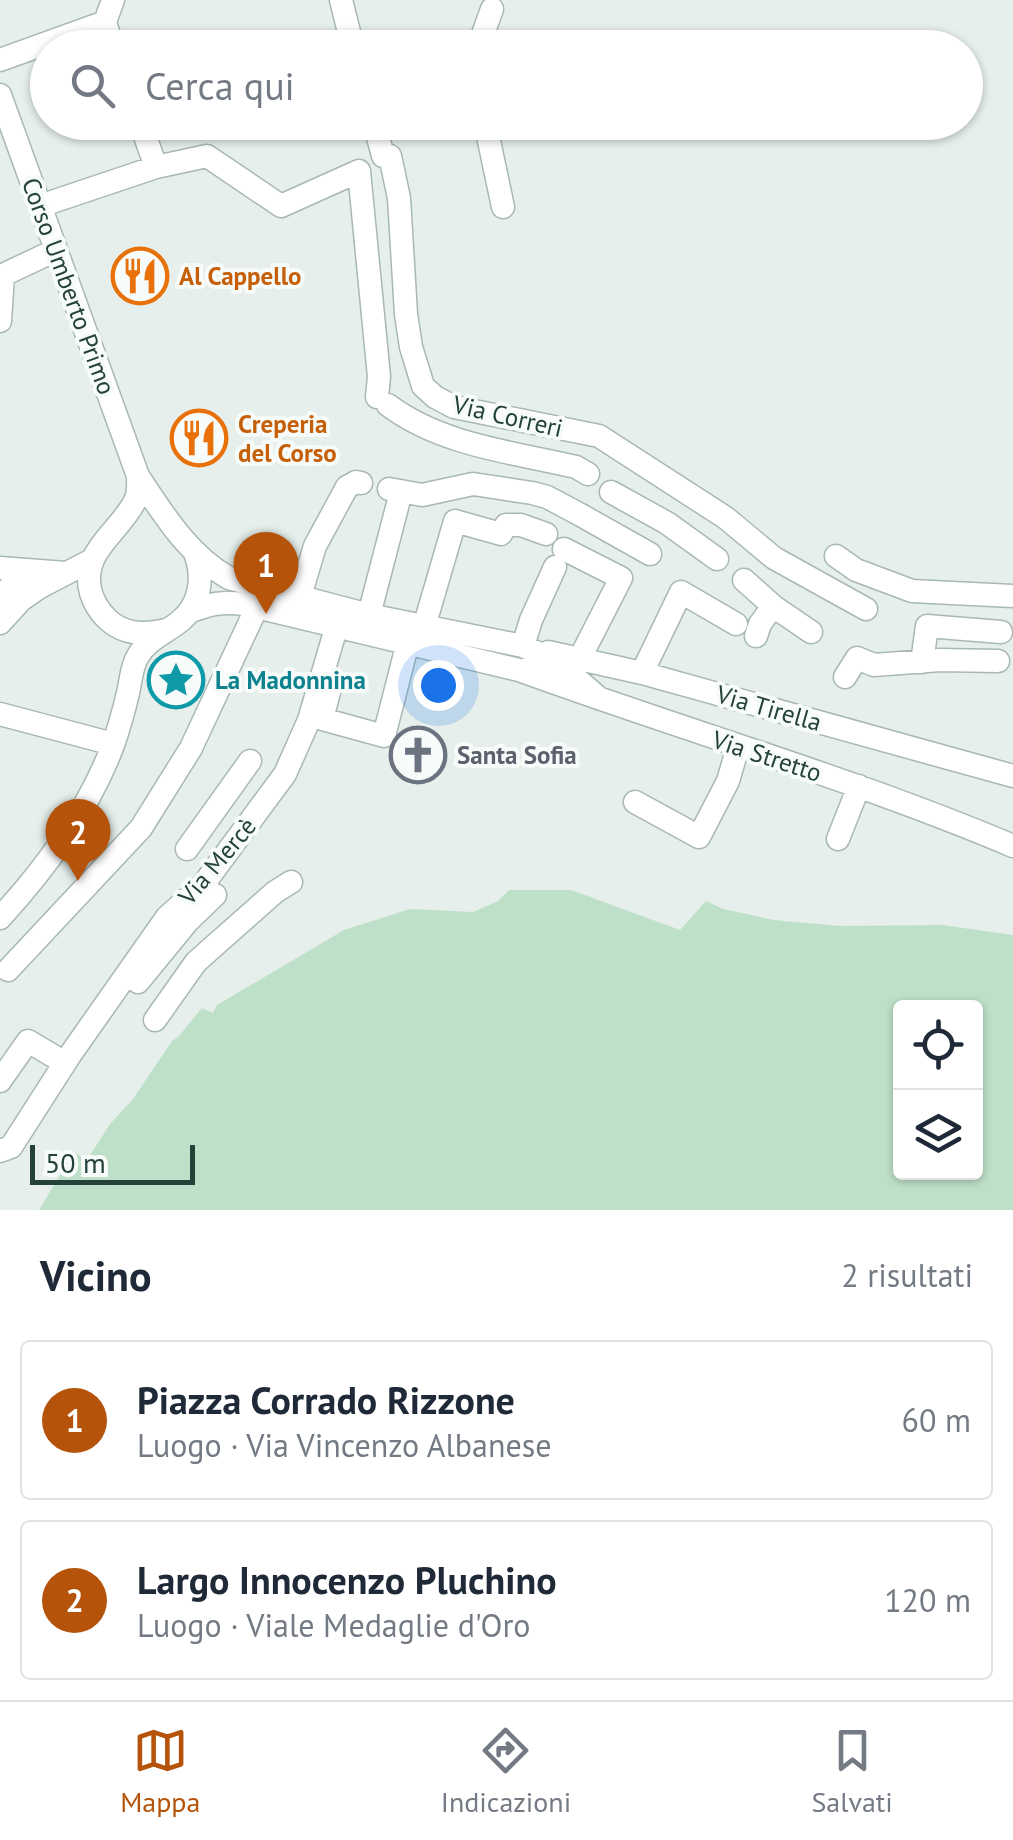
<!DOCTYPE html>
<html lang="it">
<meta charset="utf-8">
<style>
:root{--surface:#fff;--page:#f2f2f3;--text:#1f2937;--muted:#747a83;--line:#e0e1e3;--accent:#b45309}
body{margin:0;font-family:"PT Sans",sans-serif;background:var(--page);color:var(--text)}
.controls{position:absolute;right:30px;bottom:30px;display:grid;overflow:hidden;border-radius:10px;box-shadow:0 2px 8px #0004}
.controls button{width:90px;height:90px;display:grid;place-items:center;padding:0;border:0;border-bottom:2px solid var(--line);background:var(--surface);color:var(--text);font:50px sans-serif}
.scale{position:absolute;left:30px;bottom:25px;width:165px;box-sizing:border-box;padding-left:10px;border:5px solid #24423a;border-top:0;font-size:28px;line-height:35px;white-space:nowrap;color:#24423a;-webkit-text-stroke:8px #f7fbf9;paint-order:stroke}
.you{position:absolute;left:438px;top:685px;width:35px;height:35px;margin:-25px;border:8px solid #fff;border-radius:50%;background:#1a73e8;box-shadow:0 0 0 15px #1a73e833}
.badge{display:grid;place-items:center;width:65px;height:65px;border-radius:50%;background:var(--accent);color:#fff;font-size:32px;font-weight:700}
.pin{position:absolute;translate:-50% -82px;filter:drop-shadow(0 2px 5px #0008)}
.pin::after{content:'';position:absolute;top:52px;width:35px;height:30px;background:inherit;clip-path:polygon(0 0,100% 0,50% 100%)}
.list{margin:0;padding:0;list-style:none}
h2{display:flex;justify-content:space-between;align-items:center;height:130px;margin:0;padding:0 40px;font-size:42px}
h2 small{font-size:32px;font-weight:400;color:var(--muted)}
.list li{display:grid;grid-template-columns:65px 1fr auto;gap:30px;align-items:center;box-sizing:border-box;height:160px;margin:0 20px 20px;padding:0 20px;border:2px solid var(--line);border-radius:10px}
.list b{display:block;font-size:38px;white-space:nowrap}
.list p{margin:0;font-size:32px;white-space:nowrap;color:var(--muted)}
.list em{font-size:32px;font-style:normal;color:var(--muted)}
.icon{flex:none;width:55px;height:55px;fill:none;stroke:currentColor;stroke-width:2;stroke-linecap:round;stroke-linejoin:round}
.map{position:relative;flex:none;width:1013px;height:1210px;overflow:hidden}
.search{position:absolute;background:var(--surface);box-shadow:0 2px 8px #0004;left:30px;right:30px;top:30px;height:110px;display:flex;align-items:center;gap:25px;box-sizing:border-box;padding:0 35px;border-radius:55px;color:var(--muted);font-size:38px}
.sheet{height:490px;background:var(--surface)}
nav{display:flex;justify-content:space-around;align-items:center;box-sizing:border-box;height:140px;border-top:2px solid var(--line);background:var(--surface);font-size:28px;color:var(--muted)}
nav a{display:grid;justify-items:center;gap:5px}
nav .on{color:var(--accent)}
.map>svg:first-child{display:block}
.green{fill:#bfe0c8;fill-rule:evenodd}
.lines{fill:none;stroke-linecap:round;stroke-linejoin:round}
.minor-casing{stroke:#a8b8b2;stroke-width:25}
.minor{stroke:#fff;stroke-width:22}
.labels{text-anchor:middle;stroke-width:8;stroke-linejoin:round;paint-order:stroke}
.food-label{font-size:25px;font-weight:bold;fill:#c56008;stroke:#f7fbf9;text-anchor:start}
.street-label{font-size:25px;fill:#24423a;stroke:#f7fbf9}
.culture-label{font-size:25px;font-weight:bold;fill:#0d838f;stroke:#f7fbf9;text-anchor:start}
.worship-label{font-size:25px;font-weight:bold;fill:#5b616d;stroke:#f7fbf9;text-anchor:start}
</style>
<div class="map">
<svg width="1013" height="1210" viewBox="0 0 1013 1210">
<rect width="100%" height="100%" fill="#e6efeb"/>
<path class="green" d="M509,890H571L680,930L706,901L723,909L774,920L840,926L942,925L1013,935V1210H39L74,1152L87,1160L110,1124L133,1099L172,1041L178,1037L202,1008L213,1013L217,1005L344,930L410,909L473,912L498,901ZM900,1008H976V1172H900Z"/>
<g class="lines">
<g class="minor-casing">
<path id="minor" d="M113,0L105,22L113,48
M341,0L353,48
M478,48L492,9
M0,60L105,22
M0,95L138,476C163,514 189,556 229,578L369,615L523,646L557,662L600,699
M374,122L383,156H390L399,198L406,314L411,347L423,386L435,397L454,407L599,436L726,518L774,558L866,609
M485,122L503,207
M156,167L207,156L281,206L359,171L379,377L377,397
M40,206L156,167L140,122
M0,321L3,275L56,250
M388,405C441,445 512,452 576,467L588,474
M138,476C138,483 139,491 136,499C121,532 79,551 91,593C94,603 100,612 107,619C124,635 144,635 166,630
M389,489L422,495L473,484L532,493L547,497L579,514L650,554
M611,492L667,523L717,559
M564,549L621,578L580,658
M836,556L856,570L912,591L1013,596
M0,568L66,573
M744,580L773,606L811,632
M300,596L315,546L347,487L356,482L361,483
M0,599L24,570
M189,612C209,604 223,601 244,604L519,670H532
M369,615L401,492
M0,623L21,600L40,587L92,560
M424,627L455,521L501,534L506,525H521L546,534
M756,636L760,624L773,606
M523,646L531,620L555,567
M548,652L642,673L1013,776
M922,662L927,626L1001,632
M519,670C683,730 852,778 1013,846
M642,673L681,592L736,624
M845,677L857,658L874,665L940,660L998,661
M329,692L322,719L384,736L408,642
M0,714L113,744
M635,802L699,837L728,781L738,747
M838,839L859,786
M187,849L250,761
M0,918C46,868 89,809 113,745C119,728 124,710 128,693C131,681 131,667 138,656C147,640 165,633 179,622C201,605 204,577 195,553
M8,970L141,828L191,748L257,607
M138,982L188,921L215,895
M155,1020L196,962L275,892L291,882
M0,1081L28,1041L65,1063
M0,1151L11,1147L70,1055L167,917L203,885L285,774L309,720L337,625"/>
</g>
<use href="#minor" class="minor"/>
</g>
<defs>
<g id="restaurant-ring" transform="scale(2.875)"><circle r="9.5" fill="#f7fbf9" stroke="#e8710a" stroke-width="1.5"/><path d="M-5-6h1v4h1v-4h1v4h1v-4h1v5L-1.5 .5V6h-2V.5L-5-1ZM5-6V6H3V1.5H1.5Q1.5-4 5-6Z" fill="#e8710a"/></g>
<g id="sight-ring" transform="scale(2.875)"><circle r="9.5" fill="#f7fbf9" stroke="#0f9aa8" stroke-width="1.5"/><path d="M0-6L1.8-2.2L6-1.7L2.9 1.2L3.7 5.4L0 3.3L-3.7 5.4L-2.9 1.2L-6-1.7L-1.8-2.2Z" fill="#0f9aa8"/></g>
<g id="church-ring" transform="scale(2.875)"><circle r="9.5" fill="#f7fbf9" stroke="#6b7280" stroke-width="1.5"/><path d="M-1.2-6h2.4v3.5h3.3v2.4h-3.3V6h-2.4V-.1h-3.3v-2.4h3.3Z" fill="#6b7280"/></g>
</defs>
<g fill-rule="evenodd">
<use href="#restaurant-ring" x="140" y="276"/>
<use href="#restaurant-ring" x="199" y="438"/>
<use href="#sight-ring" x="176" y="680"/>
<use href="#church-ring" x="418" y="755"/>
</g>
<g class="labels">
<g class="food-label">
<text x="179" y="285">Al Cappello</text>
<text x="238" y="433">Creperia<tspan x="238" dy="29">del Corso</tspan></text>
</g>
<g class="street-label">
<text transform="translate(69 286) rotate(70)" y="9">Corso Umberto Primo</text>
<text transform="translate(508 416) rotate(13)" y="9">Via Correri</text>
<text transform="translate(769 708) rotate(16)" y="9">Via Tirella</text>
<text transform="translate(767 756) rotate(18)" y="9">Via Stretto</text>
<text transform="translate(217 861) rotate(-50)" y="9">Via Mercè</text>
</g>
<g class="culture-label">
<text x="215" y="689">La Madonnina</text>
</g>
<g class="worship-label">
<text x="457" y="764">Santa Sofia</text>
</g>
</g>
</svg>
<div class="controls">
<button><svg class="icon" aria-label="locate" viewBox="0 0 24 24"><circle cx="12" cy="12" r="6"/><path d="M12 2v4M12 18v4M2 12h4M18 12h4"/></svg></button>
<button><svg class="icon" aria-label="layers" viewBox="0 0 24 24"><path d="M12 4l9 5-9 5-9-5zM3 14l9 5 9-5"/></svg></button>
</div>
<div class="scale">50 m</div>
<div class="you"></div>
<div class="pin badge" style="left:266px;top:614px">1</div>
<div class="pin badge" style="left:78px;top:881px">2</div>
<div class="search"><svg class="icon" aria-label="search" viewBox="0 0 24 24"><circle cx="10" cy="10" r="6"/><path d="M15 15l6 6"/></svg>Cerca qui</div>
</div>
<section class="sheet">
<h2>Vicino<small>2 risultati</small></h2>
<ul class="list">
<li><span class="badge">1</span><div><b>Piazza Corrado Rizzone</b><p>Luogo · Via Vincenzo Albanese</p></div><em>60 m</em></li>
<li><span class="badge">2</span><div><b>Largo Innocenzo Pluchino</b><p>Luogo · Viale Medaglie d'Oro</p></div><em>120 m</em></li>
</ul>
</section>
<nav>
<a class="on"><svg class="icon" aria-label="map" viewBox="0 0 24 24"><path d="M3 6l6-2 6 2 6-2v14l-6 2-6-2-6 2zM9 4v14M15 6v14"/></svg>Mappa</a>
<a><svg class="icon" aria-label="directions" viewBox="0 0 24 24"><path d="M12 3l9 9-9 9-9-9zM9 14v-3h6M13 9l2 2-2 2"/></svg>Indicazioni</a>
<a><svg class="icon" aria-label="saved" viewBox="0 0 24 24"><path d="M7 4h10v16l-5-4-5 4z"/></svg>Salvati</a>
</nav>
